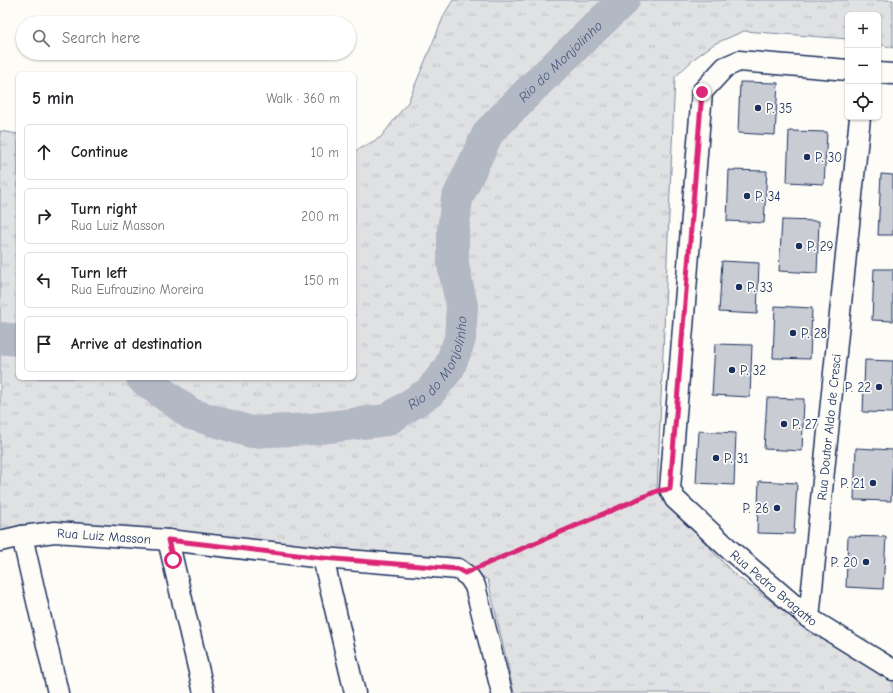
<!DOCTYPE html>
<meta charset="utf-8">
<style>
:root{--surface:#fff;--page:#f6f6f6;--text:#202124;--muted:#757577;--line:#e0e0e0}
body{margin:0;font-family:"Comic Neue",sans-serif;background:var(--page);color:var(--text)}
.controls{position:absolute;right:12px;top:12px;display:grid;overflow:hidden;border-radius:6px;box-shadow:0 1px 3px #0004}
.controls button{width:36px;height:36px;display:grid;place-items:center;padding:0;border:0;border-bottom:1px solid var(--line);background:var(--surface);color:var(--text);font:20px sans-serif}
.stop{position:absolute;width:12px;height:12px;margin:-9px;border:3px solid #db2777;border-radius:50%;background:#fff}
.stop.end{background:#db2777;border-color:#fff;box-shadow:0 1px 4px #0008}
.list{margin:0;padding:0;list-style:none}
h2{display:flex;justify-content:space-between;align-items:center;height:52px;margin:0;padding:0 16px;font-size:17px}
h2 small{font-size:13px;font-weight:400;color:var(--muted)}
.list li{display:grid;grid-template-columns:26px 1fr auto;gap:12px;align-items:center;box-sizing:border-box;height:56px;margin:0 8px 8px;padding:0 8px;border:1px solid var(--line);border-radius:6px}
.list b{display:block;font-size:15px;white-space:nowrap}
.list p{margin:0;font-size:13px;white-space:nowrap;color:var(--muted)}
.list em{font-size:13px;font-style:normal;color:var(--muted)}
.icon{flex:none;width:22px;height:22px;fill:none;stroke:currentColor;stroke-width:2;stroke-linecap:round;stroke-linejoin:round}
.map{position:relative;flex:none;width:893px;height:693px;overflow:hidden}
.search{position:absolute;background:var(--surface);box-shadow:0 1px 3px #0004;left:16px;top:16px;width:340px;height:44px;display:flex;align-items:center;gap:10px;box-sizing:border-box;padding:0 14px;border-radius:22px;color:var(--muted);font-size:15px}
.panel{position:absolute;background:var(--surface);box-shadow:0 1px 3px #0004;left:16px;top:72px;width:340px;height:308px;border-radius:6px}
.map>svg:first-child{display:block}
.park{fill:url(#park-tufts);stroke:#7e88a0}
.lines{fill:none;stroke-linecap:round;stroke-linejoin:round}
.river{stroke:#b3b8c5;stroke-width:32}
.building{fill:#c9ccd3;stroke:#1b2f5e}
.street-casing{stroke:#1b2f5e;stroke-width:23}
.path{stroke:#1b2f5e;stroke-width:2.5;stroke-dasharray:4 3;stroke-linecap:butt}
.street{stroke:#fdfcf7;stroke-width:20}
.route{stroke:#db2777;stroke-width:5}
.poi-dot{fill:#1b2f5e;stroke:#fdfcf7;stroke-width:1.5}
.labels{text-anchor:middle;stroke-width:3.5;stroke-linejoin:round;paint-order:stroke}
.poi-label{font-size:13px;fill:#1b2f5e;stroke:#fdfcf7;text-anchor:start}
.street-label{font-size:13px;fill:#1b2f5e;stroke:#fdfcf7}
.water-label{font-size:14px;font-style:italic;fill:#49587d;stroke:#fdfcf7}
</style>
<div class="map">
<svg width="893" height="693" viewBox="0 0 893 693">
<defs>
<pattern id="park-tufts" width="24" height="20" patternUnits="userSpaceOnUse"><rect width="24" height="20" fill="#e0e1e3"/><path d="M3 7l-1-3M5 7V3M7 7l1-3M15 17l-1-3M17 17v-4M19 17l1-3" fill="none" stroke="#c0c1c5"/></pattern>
</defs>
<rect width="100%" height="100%" fill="#fdfcf7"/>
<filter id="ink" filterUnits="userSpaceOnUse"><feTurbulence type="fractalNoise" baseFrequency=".025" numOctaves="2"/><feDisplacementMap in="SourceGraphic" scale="8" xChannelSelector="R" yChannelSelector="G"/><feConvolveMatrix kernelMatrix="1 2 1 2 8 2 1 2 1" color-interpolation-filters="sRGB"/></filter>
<g filter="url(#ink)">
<path class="park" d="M453,0H893V48L878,44V15H848V39L744,31L714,44L695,58L675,77L657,491L734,574L818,635L893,679V693H514L488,580L465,564L315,548L164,530L58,522L0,531V131L18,134V378H354V152L381,137L408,102L445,13Z"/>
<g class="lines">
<g class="river">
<path d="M0,338L18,340"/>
<path id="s1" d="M142,378L191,414L251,432L312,429L387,420L430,392L449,368L460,339L462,306L453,265V231L457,199L488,133L534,86L624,0"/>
</g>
</g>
<path class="building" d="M740,82L778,83L775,135L738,133Z
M789,131L827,132L824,184L787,182Z
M729,170L767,171L764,223L727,221Z
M881,174L893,175V235H878Z
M782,220L819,221L817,273L779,271Z
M722,261L759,263L757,314L719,312Z
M874,269H893V321L872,320Z
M775,306L812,308L810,359L773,358Z
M715,344L752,345L750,397L712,395Z
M865,360L893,361V413L863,412Z
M767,398L804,399L802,451L764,449Z
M699,431L736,433L734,485L696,483Z
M856,448L893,450L891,501L854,500Z
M759,481L797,483L794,534L757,533Z
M848,536L886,537L883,589L846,587Z"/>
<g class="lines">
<g class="street-casing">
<g id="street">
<path id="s2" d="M848,70L739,61L725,67L702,92L670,489L675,499L730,550L809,618L893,670"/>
<path d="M878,73L893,74"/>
<path d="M22,536L58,693"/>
<path d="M168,540L204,693"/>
<path id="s3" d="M0,541L22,536L55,532L168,540L323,558L458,569L469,577L475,586L502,693"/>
<path d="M323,558L355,693"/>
<path id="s4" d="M809,618L860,117"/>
</g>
</g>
<path class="path" d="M483,565L652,493"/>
<use href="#street" class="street"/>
</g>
</g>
<g class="lines" filter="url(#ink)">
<path class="route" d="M173,560L168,540L323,558L458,569L465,573L657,491L670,489L702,92"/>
</g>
<g class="poi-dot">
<circle cx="758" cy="108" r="4"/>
<circle cx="807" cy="157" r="4"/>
<circle cx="747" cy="196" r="4"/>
<circle cx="799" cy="246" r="4"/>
<circle cx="739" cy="287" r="4"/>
<circle cx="793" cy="333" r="4"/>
<circle cx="732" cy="370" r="4"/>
<circle cx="879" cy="387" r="4"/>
<circle cx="784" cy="424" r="4"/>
<circle cx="716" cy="458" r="4"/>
<circle cx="873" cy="483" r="4"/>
<circle cx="777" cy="508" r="4"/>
<circle cx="866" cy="562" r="4"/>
</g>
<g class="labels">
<g class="poi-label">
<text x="766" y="113">P. 35</text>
<text x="815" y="162">P. 30</text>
<text x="755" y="201">P. 34</text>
<text x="807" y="251">P. 29</text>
<text x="747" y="292">P. 33</text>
<text x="801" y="338">P. 28</text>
<text x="740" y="375">P. 32</text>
<text x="871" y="392" text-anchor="end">P. 22</text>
<text x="792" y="429">P. 27</text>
<text x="724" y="463">P. 31</text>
<text x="865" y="488" text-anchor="end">P. 21</text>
<text x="769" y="513" text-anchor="end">P. 26</text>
<text x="858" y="567" text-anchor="end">P. 20</text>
</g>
<g class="street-label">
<text dy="5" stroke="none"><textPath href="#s4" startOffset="192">Rua Doutor Aldo de Cresci</textPath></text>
<text dy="5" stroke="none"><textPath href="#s3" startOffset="105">Rua Luiz Masson</textPath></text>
<text dy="5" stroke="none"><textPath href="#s2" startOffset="701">Rua Pedro Bragatto</textPath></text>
</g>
<g class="water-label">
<text dy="5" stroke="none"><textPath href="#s1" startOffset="689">Rio do Monjolinho</textPath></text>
<text dy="5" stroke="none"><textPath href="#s1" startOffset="341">Rio do Monjolinho</textPath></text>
</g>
</g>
</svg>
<div class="controls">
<button>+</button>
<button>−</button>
<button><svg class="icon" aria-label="locate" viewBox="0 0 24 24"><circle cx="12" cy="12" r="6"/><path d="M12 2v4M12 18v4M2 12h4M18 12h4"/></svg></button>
</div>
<div class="stop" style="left:173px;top:560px"></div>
<div class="stop end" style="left:702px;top:92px"></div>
<div class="search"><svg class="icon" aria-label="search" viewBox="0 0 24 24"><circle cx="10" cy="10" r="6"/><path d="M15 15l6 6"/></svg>Search here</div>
<section class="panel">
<h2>5 min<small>Walk · 360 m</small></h2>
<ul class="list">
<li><svg class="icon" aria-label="ahead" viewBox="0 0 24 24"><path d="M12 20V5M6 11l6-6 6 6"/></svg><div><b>Continue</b></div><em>10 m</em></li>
<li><svg class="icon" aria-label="right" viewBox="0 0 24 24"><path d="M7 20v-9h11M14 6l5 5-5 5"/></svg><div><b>Turn right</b><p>Rua Luiz Masson</p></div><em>200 m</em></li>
<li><svg class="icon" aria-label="left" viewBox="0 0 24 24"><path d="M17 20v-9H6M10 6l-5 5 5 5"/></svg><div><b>Turn left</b><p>Rua Eufrauzino Moreira</p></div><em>150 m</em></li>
<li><svg class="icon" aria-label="arrive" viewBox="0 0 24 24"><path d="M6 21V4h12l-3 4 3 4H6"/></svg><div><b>Arrive at destination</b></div></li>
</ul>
</section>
</div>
